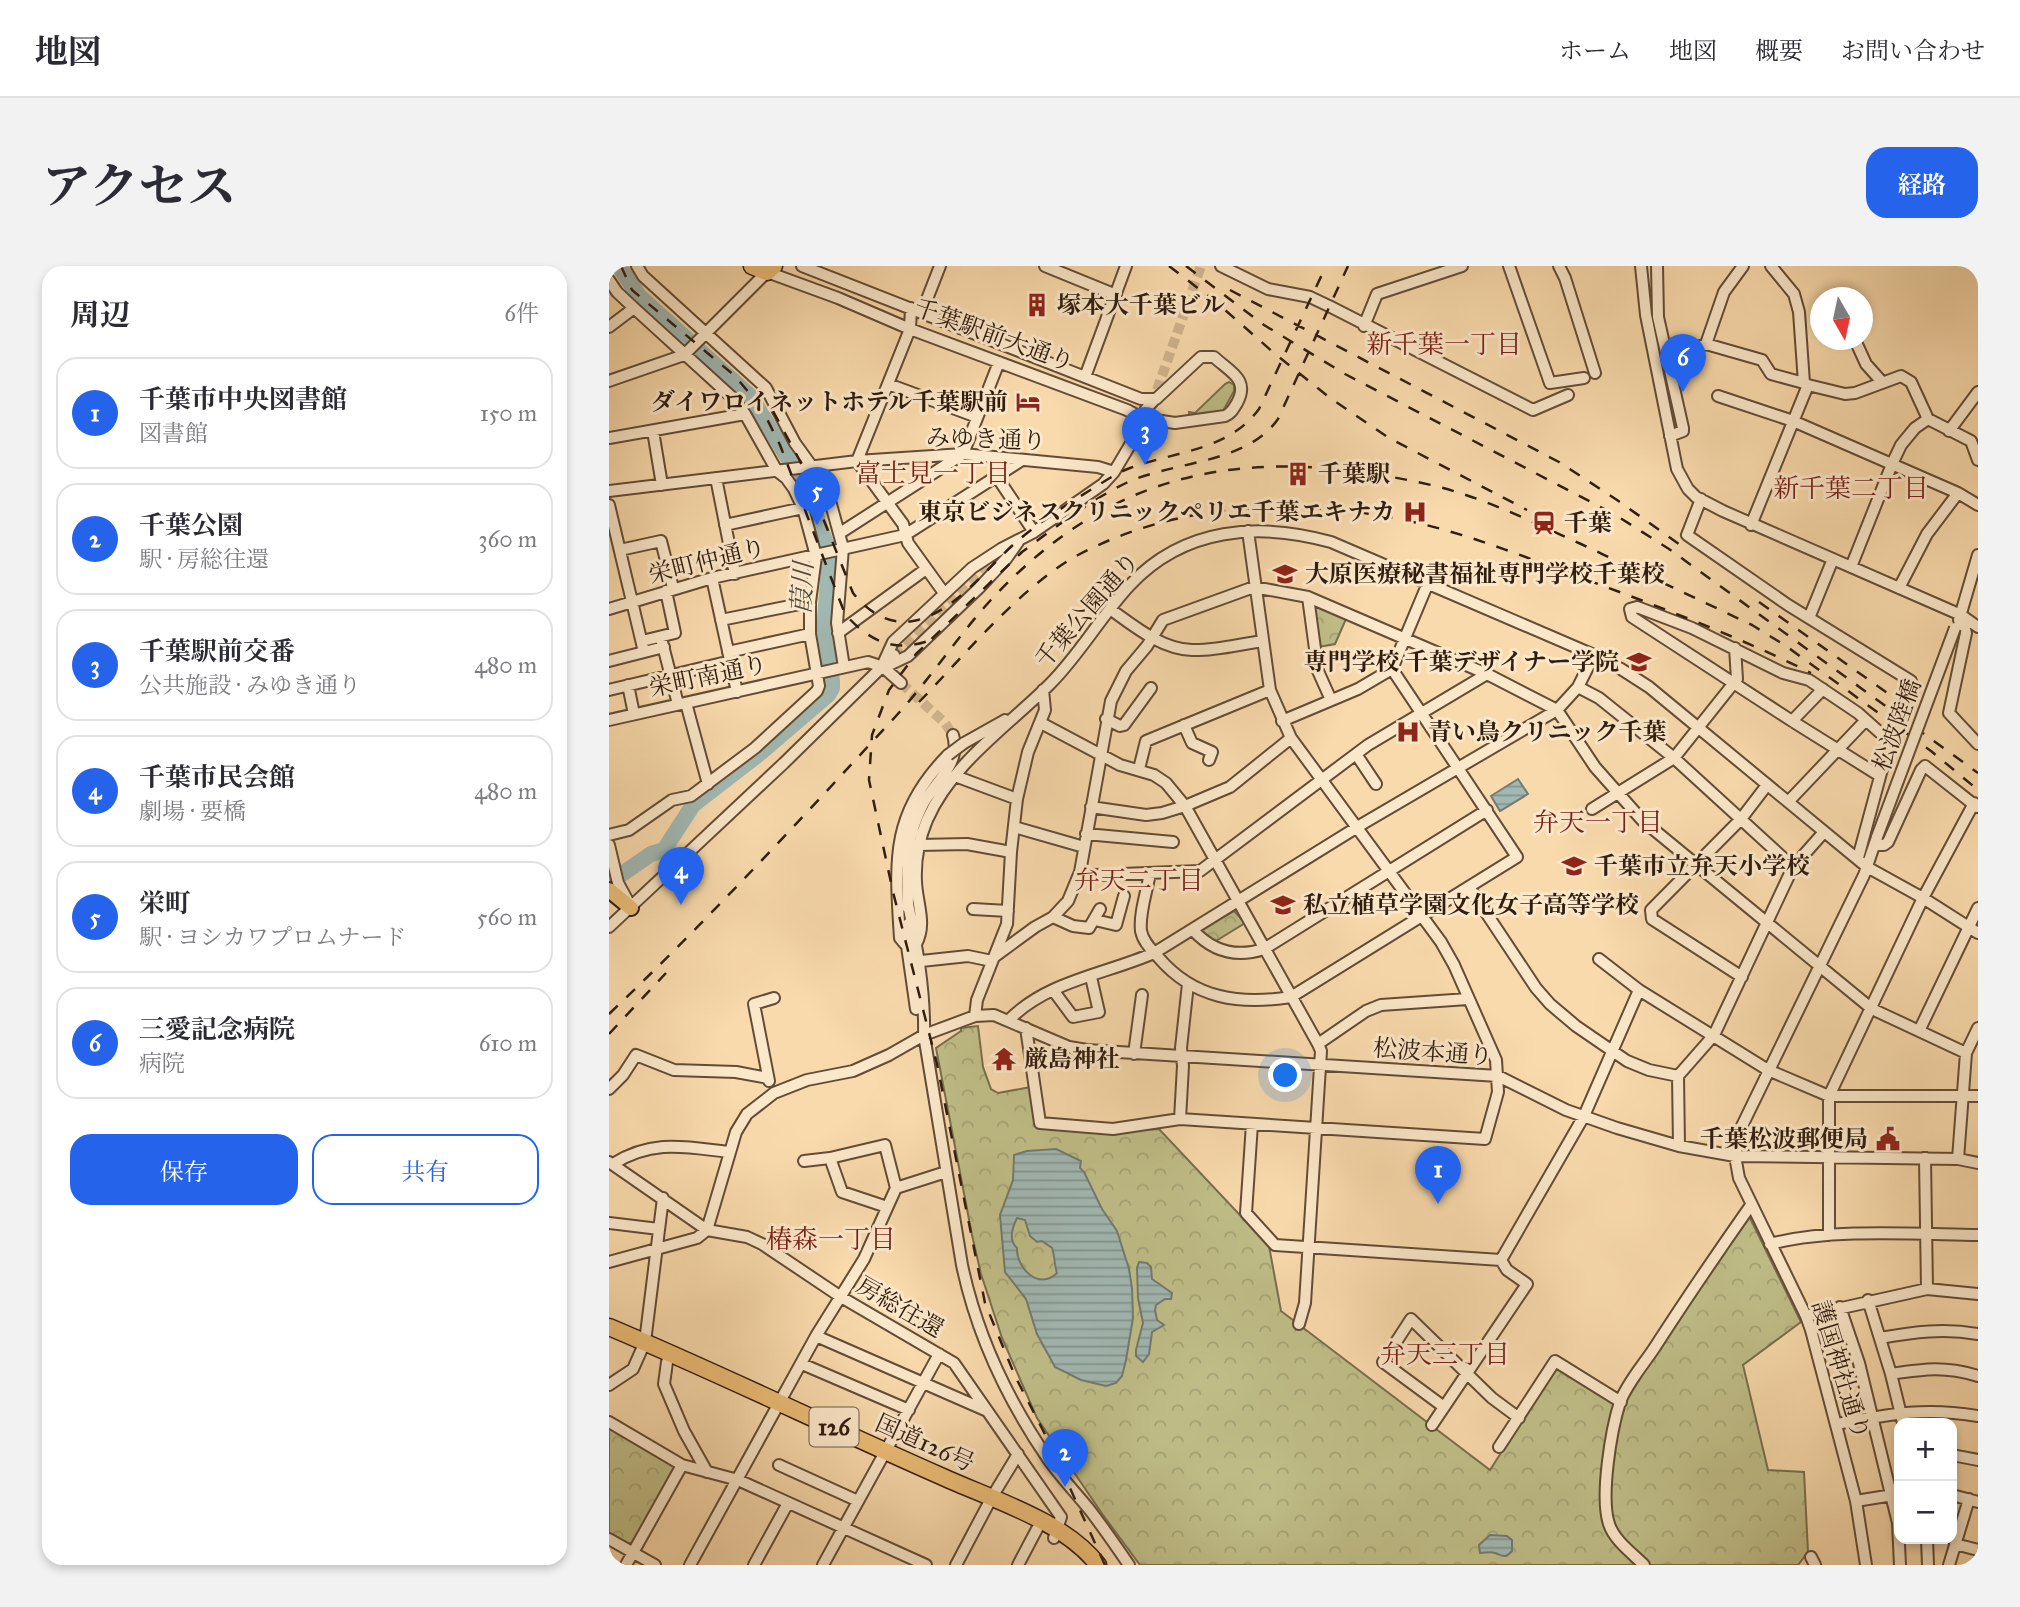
<!DOCTYPE html>
<html lang="ja">
<meta charset="utf-8">
<style>
:root{--surface:#fff;--page:#f2f2f3;--text:#2b2b33;--muted:#7c7c81;--line:#e1e1e2;--accent:#2563eb}
body{margin:0;font-family:"IM FELL Great Primer","Noto Serif JP",serif;background:var(--page);color:var(--text)}
.controls{position:absolute;right:21px;bottom:21px;display:grid;overflow:hidden;border-radius:14px;box-shadow:0 4px 10px #0003}
.controls button{width:63px;height:63px;display:grid;place-items:center;padding:0;border:0;border-bottom:2px solid var(--line);background:var(--surface);color:var(--text);font:35px sans-serif}
.compass{position:absolute;left:1201px;top:21px;width:63px;height:63px;border-radius:50%;background:var(--surface);box-shadow:0 4px 10px #0003;rotate:171deg}
.you{position:absolute;left:677px;top:810px;width:24px;height:24px;margin:-18px;border:5px solid #fff;border-radius:50%;background:#1a73e8;box-shadow:0 0 0 10px #1a73e833}
.badge{display:grid;place-items:center;width:46px;height:46px;border-radius:50%;background:var(--accent);color:#fff;font-size:23px;font-weight:700}
.pin{position:absolute;translate:-50% -58px;filter:drop-shadow(0 2px 4px #0008)}
.pin::after{content:'';position:absolute;top:37px;width:24px;height:21px;background:inherit;clip-path:polygon(0 0,100% 0,50% 100%)}
.list{margin:0;padding:0;list-style:none}
h2{display:flex;justify-content:space-between;align-items:center;height:91px;margin:0;padding:0 28px;font-size:30px}
h2 small{font-size:23px;font-weight:400;color:var(--muted)}
.list li{display:grid;grid-template-columns:46px 1fr auto;gap:21px;align-items:center;box-sizing:border-box;height:112px;margin:0 14px 14px;padding:0 14px;border:2px solid var(--line);border-radius:21px}
.list b{display:block;font-size:26px;white-space:nowrap}
.list p{margin:0;font-size:23px;white-space:nowrap;color:var(--muted)}
.list em{font-size:23px;font-style:normal;color:var(--muted)}
.actions{display:flex;gap:14px;padding:21px 28px}
.actions a{flex:1;padding:16px 0;border:2px solid var(--accent);border-radius:21px;text-align:center;font-size:24px;color:var(--accent)}
.actions .main{background:var(--accent);color:#fff}
.map{position:relative;flex:none;width:1369px;height:1299px;overflow:hidden;border-radius:21px}
header{display:flex;align-items:center;gap:42px;box-sizing:border-box;height:98px;padding:0 35px;background:var(--surface);border-bottom:2px solid var(--line)}
header strong{font-size:33px}
nav{display:flex;gap:38px;margin-inline-start:auto;font-size:24px}
.intro{display:flex;align-items:center;justify-content:space-between;box-sizing:border-box;height:168px;padding:0 42px}
h1{margin:0;font-size:49px}
.button{padding:18px 32px;border-radius:21px;background:var(--accent);color:#fff;font-size:24px;font-weight:700}
main{display:flex;gap:42px;padding:0 42px}
aside{flex:1;background:var(--surface);border-radius:21px;box-shadow:0 4px 10px #0003}
.map>svg:first-child{display:block}
.grass{fill:#c0be88;stroke:#786e4c;stroke-width:2}
.park{fill:url(#park-crowns);stroke:#786e4c;stroke-width:2}
.water{fill:url(#water-rules);stroke:#747a71;stroke-width:2;fill-rule:evenodd}
.lines{fill:none;stroke-linecap:round;stroke-linejoin:round}
.river{stroke:#a1b8b3;stroke-width:16}
.minor-tunnel{stroke:#d1b48d;stroke-width:10;stroke-dasharray:10 5;stroke-linecap:butt}
.minor-casing{stroke:#624c36;stroke-width:14}
.major-casing{stroke:#301d0f;stroke-width:18}
.highway-casing{stroke:#301d0f;stroke-width:19}
.minor{stroke:#fbe7c9;stroke-width:10}
.major{stroke:#ecbd76;stroke-width:14}
.highway{stroke:#ecbd76;stroke-width:16}
.rail{stroke:#301d0f;stroke-width:2.5;stroke-dasharray:12 12;stroke-linecap:butt}
.minor-bridge-casing{stroke:#624c36;stroke-width:14;stroke-linecap:butt}
.minor-bridge{stroke:#fbe7c9;stroke-width:10}
.labels{text-anchor:middle;stroke-width:6;stroke-linejoin:round;paint-order:stroke}
.shield{fill:#fbe7c9;stroke:#6d5a47;stroke-width:2}
.shield-label{font-size:23px;font-weight:bold;fill:#301d0f}
.poi-label{font-size:24px;font-weight:bold;fill:#301d0f;stroke:#fbe7c9;text-anchor:start}
.street-label{font-size:24px;fill:#301d0f;stroke:#fbe7c9}
.neighbourhood-label{font-size:26px;fill:#7a1f14;stroke:#fbe7c9}
.water-label{font-size:26px;font-style:italic;fill:#524c40;stroke:#fbe7c9}
</style>
<header>
<strong>地図</strong>
<nav><a>ホーム</a><a>地図</a><a>概要</a><a>お問い合わせ</a></nav>
</header>
<div class="intro"><h1>アクセス</h1><a class="button">経路</a></div>
<main>
<aside>
<h2>周辺<small>6件</small></h2>
<ul class="list">
<li><span class="badge">1</span><div><b>千葉市中央図書館</b><p>図書館</p></div><em>150 m</em></li>
<li><span class="badge">2</span><div><b>千葉公園</b><p>駅 · 房総往還</p></div><em>360 m</em></li>
<li><span class="badge">3</span><div><b>千葉駅前交番</b><p>公共施設 · みゆき通り</p></div><em>480 m</em></li>
<li><span class="badge">4</span><div><b>千葉市民会館</b><p>劇場 · 要橋</p></div><em>480 m</em></li>
<li><span class="badge">5</span><div><b>栄町</b><p>駅 · ヨシカワプロムナード</p></div><em>560 m</em></li>
<li><span class="badge">6</span><div><b>三愛記念病院</b><p>病院</p></div><em>610 m</em></li>
</ul>
<div class="actions"><a class="main">保存</a><a>共有</a></div>
</aside>
<div class="map">
<svg width="1369" height="1299" viewBox="0 0 1369 1299">
<defs>
<pattern id="park-crowns" width="20" height="18" patternUnits="userSpaceOnUse" patternTransform="scale(1.75)"><rect width="20" height="18" fill="#c0be88"/><path d="M2 6a3 3 0 1 1 6 0M12 15a3 3 0 1 1 6 0" fill="none" stroke="#a5a374"/></pattern>
<pattern id="water-rules" width="6" height="5" patternUnits="userSpaceOnUse" patternTransform="scale(1.75)"><rect width="6" height="5" fill="#a1b8b3"/><path d="M0 2.5h6" fill="none" stroke="#849590"/></pattern>
</defs>
<rect width="100%" height="100%" fill="#f9daac"/>
<filter id="stains"><feTurbulence type="fractalNoise" baseFrequency=".00286" numOctaves="4"/><feColorMatrix values="0 0 0 0 .2 0 0 0 0 .09 0 0 0 0 .02 0 0 0 .5 -.17"/></filter>
<radialGradient id="worn" r=".72"><stop offset=".6" stop-color="#630" stop-opacity="0"/><stop offset="1" stop-color="#630" stop-opacity=".3"/></radialGradient>
<path class="grass" d="M620,116L625,119V125L614,145L580,149V146L586,147L616,118Z"/>
<path class="park" d="M708,339L737,353L726,378L709,381L703,342Z
M625,645L636,657L602,678L590,665Z
M369,760L374,801L382,823L389,827L422,821L428,862L486,867L550,863L660,980L672,1045L881,1204L945,1104L953,1102L1016,1137L1068,1053L1137,952H1141L1192,1056L1134,1099L1159,1204L1195,1206L1199,1286L1189,1299H531L494,1249L428,1152L393,1072L372,1008L363,969L327,782L352,765V762Z
M0,1160L63,1195L66,1204L25,1276L19,1278L0,1268Z"/>
<path class="water" d="M909,513L919,528L891,545L882,530Z
M447,883L472,895L471,902L475,906L493,943L508,965L520,1003L523,1022L524,1052L517,1094L513,1110L507,1117L497,1120L472,1114L446,1101L428,1068L417,1033L396,1006L391,949L404,914L405,889L418,885ZM408,952L416,954L421,970L428,976L433,975L443,982C446,991 445,998 448,1007C430,1025 407,1002 408,982C399,974 403,962 408,952Z
M530,996L538,997L542,1001L543,1013L563,1027L562,1033H556L547,1039L546,1044L548,1054L555,1059L543,1066L540,1088L534,1096L527,1090V1084L534,1057L529,1032L528,1002Z
M881,1269L898,1270L903,1274V1285C896,1293 894,1290 886,1287C881,1285 876,1287 871,1287L870,1279Z"/>
<g class="lines">
<path class="river" d="M0,617L42,588L55,584L84,539L150,488L219,429L223,422V415L215,366L221,288L196,220L142,131L30,30L10,0"/>
<path class="minor-tunnel" d="M543,138L592,0
M285,389L378,301L405,281
M292,417L336,457L344,469"/>
<g class="minor-casing">
<path id="minor" d="M28,0L34,10L157,122L186,177L217,220L234,282L228,357L235,401
M436,0L507,29
M612,0L659,23L701,31L720,40L924,144L959,129
M900,0L941,117L975,112
M950,0L956,12L986,107
M1032,0L1037,49L1068,203L1079,223L1087,231L1114,245L1352,349L1369,361
M1048,0L1049,51L1074,162V165L1061,170
M0,14L8,26L25,42L126,134L136,148L168,205L177,212L185,223L194,242L207,290L201,336V368L210,420L208,425L146,482L82,530L63,534L20,564L0,569
M302,42L301,63L248,195L294,258L299,277L335,327
M313,46L331,0
M755,60L768,28L853,0
M0,61L25,42
M1246,74L1257,98L1273,116
M1097,78L1115,26L1134,0
M1058,92L1097,78L1153,94L1162,108L1195,117
M476,111L517,0
M0,115L75,89L158,6L229,32L301,63L518,144L533,152L566,157L616,150C623,147 624,143 628,137C641,113 621,106 605,91H592L547,133H532L193,0
M279,118L368,151
M1199,119L1236,128L1246,127L1292,110L1302,116L1319,153L1362,175L1369,194
M1109,130L1184,155L1349,227L1369,239
M44,165L53,219
M1340,165L1369,126
M0,172L136,148
M388,211L425,266
M107,212L126,308
M0,225L248,195L354,188L489,201L505,206
M1092,233L1078,269L1179,339L1302,415
M0,239L35,386
M116,259L194,242
M1142,259L1199,119L1195,117L1190,46L1185,28L1162,0
M231,267L354,188L390,96
M11,284L52,275L64,322
M1242,301L1283,198L1292,179L1306,162L1319,153
M103,312L128,426
M1290,322L1318,268L1349,227
M699,331L709,405L722,434
M0,343L103,312L296,269L413,194
M501,343C525,360 552,383 583,384C606,385 631,378 654,375
M1352,349L1357,367L1340,447L1369,478
M1200,352L1224,293
M112,354L201,336
M1350,354L1369,289
M229,367L317,303
M52,372L69,438
M33,375L66,367L57,325
M119,386L201,368
M0,395L55,381
M274,398L284,376L363,302L392,283L425,266L494,218L505,206L524,174L537,143L546,133
M280,399L299,390L370,322L397,293L409,276
M19,419L25,448
M969,421L990,432L1065,492L1184,601
M0,424L122,395
M77,437L99,518
M497,453L511,460L515,459L542,422
M0,454L259,396L274,401L292,417
M673,455L749,423L783,403L819,317
M1183,455L1214,423
M432,457L511,499L545,509L557,517L576,540L709,778L712,785L696,1037L690,1058
M575,459L583,477L603,486L600,494
M355,477L396,454
M747,488L767,518
M530,503L537,475L661,424
M346,510L408,533
M1179,536L1256,455
M482,541L537,549L553,547L576,540L621,521L682,472
M983,543L1065,492L1128,413L1126,382
M405,561L475,581
M477,568L564,576
M0,579L9,617L21,639
M310,579L358,578L402,586
M1266,579H1275L1279,576L1312,504L1316,500L1368,541
M1249,592L1279,481L1277,472L1249,447L1200,414L1174,407L1083,362L1028,341L1021,343L1023,351L1183,455L1271,510
M471,606L486,609L591,605L759,479L878,408
M541,607C538,625 530,647 532,665C534,676 543,684 550,692C585,733 631,739 682,731L908,591L783,403
M860,621L927,722L941,738L967,760L1018,795L1040,804L1069,810L1105,769L1184,601L1215,566
M299,638C308,681 316,725 315,769L353,999C368,1070 398,1133 439,1193C451,1210 466,1226 480,1243C494,1261 507,1280 520,1299
M299,642C299,603 294,578 313,540C325,516 353,498 344,469
M364,643L399,645
M444,651L464,660L480,662L491,643
M486,654L507,659L515,630
M299,658L298,680L307,743
M0,661L175,497L285,389
M584,664C603,685 627,692 655,683L878,544
M296,678L291,672C286,595 281,548 339,489
M307,678C318,658 308,638 307,616C306,596 310,573 318,554C343,497 399,460 441,418C471,388 492,350 521,319C575,261 650,256 722,276L985,389L1012,403L1040,421L1258,601L1314,632L1369,667
M385,691L426,661L444,651L459,635L471,606L502,435L517,405L538,380L554,354L645,321L699,331L878,408L948,444L986,501L1033,554L1263,743L1357,787
M990,693L1030,724L1159,804L1220,830H1369
M303,696L359,690L383,695
M1133,711L1043,653L1042,644L1132,553L1158,519
M444,724L464,751L490,746L482,711
M366,750L368,734L398,658L402,586L408,533L419,486L436,444L434,424
M400,754C438,715 497,708 545,687L755,557L948,444L969,421L985,389
M417,762L431,857L504,863L571,853L876,873L889,826L887,794L845,699L832,676L682,472L661,424L639,265
M1310,765L1369,642
M709,778L757,745L772,739L859,733
M525,788L533,729
M1069,810L1070,880
M160,815L145,738L165,732
M0,823L14,809L27,789L65,804L127,806L159,812
M571,853L574,800L572,782L579,718
M643,858L637,947L666,979L892,994
M221,892L276,879L287,922
M1316,892L1318,1023
M1349,893L1357,787L1369,762
M195,895L221,892L233,926L278,941
M0,896L98,964L138,971L153,978L232,1031L345,1097L452,1251L445,1272
M4,898C44,873 76,881 120,886
M0,957L50,963
M1220,969V830L1314,632L1365,537
M1161,978C1222,962 1305,968 1369,969
M892,994L975,850L1030,724
M0,996L88,972L98,964L127,866L138,848L165,827L198,814L244,805L280,789L315,769L366,750L385,749L460,781L478,784L889,810L957,844L1008,862L1070,880L1126,890L1349,893L1369,897
M1259,1034L1282,1108L1294,1157
M1231,1041L1250,1097L1289,1257L1291,1299
M1197,1050L1318,1023L1369,1028
M207,1070L376,1144
M1271,1072C1305,1066 1335,1062 1369,1068
M58,1096L55,1118L75,1165L98,1206
M193,1098L300,1144
M1282,1108C1316,1103 1335,1100 1369,1110
M0,1119L24,1103L36,1076L54,932
M835,1141L774,1096L802,1053L883,1132L910,1152
M0,1156L73,1199L129,1214L317,1299
M1228,1158C1281,1148 1315,1141 1369,1150
M823,1159L918,1018L898,1004L892,994
M890,1181L946,1095L1012,1136
M1343,1189L1369,1194
M170,1199L249,1235
M1343,1229L1369,1236
M1247,1235L1290,1228
M0,1273L46,1299
M1318,1273L1319,1299
M1346,1278L1369,1284
M1202,1291L1206,1299
M17,1299L73,1199
M81,1299L207,1070L255,993L287,922L337,906
M145,1299L179,1237
M214,1299L330,1088
M347,1299L383,1231L409,1188
M409,1299L428,1263
M1035,1299C1023,1287 1005,1274 1000,1258C991,1231 1002,1164 1011,1136C1018,1117 1035,1098 1046,1081C1077,1033 1109,986 1142,939
M1257,1299L1247,1235L1202,1064L1197,1050L1130,912L1126,890L1131,864L1255,609L1268,571
M1340,1299L1360,1233"/>
</g>
<g class="major-casing">
<path id="major" d="M0,624L22,642"/>
</g>
<g class="highway-casing">
<path id="highway" d="M143,0L158,6L165,0
M0,1061C112,1108 222,1162 334,1211C382,1233 456,1255 489,1299"/>
</g>
<use href="#minor" class="minor"/>
<use href="#major" class="major"/>
<use href="#highway" class="highway"/>
<path class="rail" d="M12,0L23,24L126,110L152,141L171,179L236,348C259,374 284,387 319,375
M560,0L607,36L665,87L721,132L780,172L918,244
M577,0L655,59L736,108L1005,248L1060,283L1369,507
M1357,0L1369,1
M621,24L950,196L1008,234L1077,283
M164,145L191,195L244,327C260,347 282,361 309,354C348,343 376,304 405,278C430,256 460,237 488,220C499,213 510,206 521,202C567,185 619,185 650,143L717,0
M1150,336L1284,431
M310,436C356,389 412,320 469,289C576,233 697,231 813,258C867,271 921,293 973,312C1051,341 1128,370 1202,407
M0,748C100,653 193,552 287,450C320,414 347,373 380,336C507,198 645,179 822,219C874,231 923,256 972,278C1029,305 1086,332 1143,359L1177,380L1322,485L1369,524
M0,768L57,707
M496,1299L440,1176L406,1110L376,1037L328,798L284,626L260,514L263,469L280,424L307,388L413,286C445,262 480,235 517,217C564,195 638,198 669,153L739,0"/>
<g class="minor-bridge-casing">
<path id="minor-bridge" d="M339,489L355,477
M1268,571L1346,362"/>
</g>
<use href="#minor-bridge" class="minor-bridge"/>
</g>
<defs>
<g id="building-bare" transform="scale(1.89)"><path d="M-4-6H4V6H1V3H-1V6H-4ZM-2.5-4.3h1.7v1.8h-1.7ZM.8-4.3h1.7v1.8H.8ZM-2.5-1h1.7V.8h-1.7ZM.8-1h1.7V.8H.8Z" fill="#8f2418" stroke="#fbe7c9" stroke-width="2.5" paint-order="stroke"/></g>
<g id="hotel-bare" transform="scale(1.89)"><path d="M-6-4.5h1.5V1H6V5H4.5V3h-9V5H-6ZM-4 0a1.8 1.8 0 1 1 3.6 0ZM.5 0V-2.5h3Q6-2.5 6 0Z" fill="#8f2418" stroke="#fbe7c9" stroke-width="2.5" paint-order="stroke"/></g>
<g id="hospital-bare" transform="scale(1.89)"><path d="M-5-5h3v3.5h4V-5h3V5h-3V1.5h-4V5h-3Z" fill="#8f2418" stroke="#fbe7c9" stroke-width="2.5" paint-order="stroke"/></g>
<g id="station-bare" transform="scale(1.89)"><path d="M-3-6H3Q5-6 5-4V2Q5 4 3 4L4.5 6H3L1.5 4h-3L-3 6H-4.5L-3 4Q-5 4-5 2V-4Q-5-6-3-6ZM-3.5-4v3h7v-3ZM-3.5 1v1.5H-2V1ZM2 1v1.5H3.5V1Z" fill="#8f2418" stroke="#fbe7c9" stroke-width="2.5" paint-order="stroke"/></g>
<g id="university-bare" transform="scale(1.89)"><path d="M0-5L7-2L0 1L-7-2ZM-4 1L0 2.5L4 1V4Q0 6-4 4Z" fill="#8f2418" stroke="#fbe7c9" stroke-width="2.5" paint-order="stroke"/></g>
<g id="school-bare" transform="scale(1.89)"><path d="M0-5L7-2L0 1L-7-2ZM-4 1L0 2.5L4 1V4Q0 6-4 4Z" fill="#8f2418" stroke="#fbe7c9" stroke-width="2.5" paint-order="stroke"/></g>
<g id="temple-bare" transform="scale(1.89)"><path d="M0-6L5-2H3V0L6.5 2.5H4V6H1.5V3h-3V6H-4V2.5H-6.5L-3 0V-2H-5Z" fill="#8f2418" stroke="#fbe7c9" stroke-width="2.5" paint-order="stroke"/></g>
<g id="civic-bare" transform="scale(1.89)"><path d="M-.6-6.5H3V-4.5H.6V-3L4-1V1h2V6H-6V1h2V-1L-.6-3ZM-1.2 2.5V6h2.4V2.5Z" fill="#8f2418" stroke="#fbe7c9" stroke-width="2.5" paint-order="stroke"/></g>
</defs>
<g fill-rule="evenodd">
<use href="#building-bare" x="428" y="39"/>
<use href="#hotel-bare" x="419" y="136"/>
<use href="#building-bare" x="689" y="208"/>
<use href="#hospital-bare" x="806" y="246"/>
<use href="#station-bare" x="935" y="257"/>
<use href="#university-bare" x="676" y="308"/>
<use href="#university-bare" x="1030" y="396"/>
<use href="#hospital-bare" x="799" y="466"/>
<use href="#school-bare" x="965" y="600"/>
<use href="#school-bare" x="674" y="639"/>
<use href="#temple-bare" x="395" y="793"/>
<use href="#civic-bare" x="1279" y="873"/>
</g>
<g class="labels">
<rect class="shield" x="200.5" y="1141.5" width="49" height="39" rx="5"/>
<g class="shield-label">
<text x="225" y="1169">126</text>
</g>
<g class="poi-label">
<text x="448" y="47">塚本大千葉ビル</text>
<text x="399" y="144" text-anchor="end">ダイワロイネットホテル千葉駅前</text>
<text x="709" y="216">千葉駅</text>
<text x="786" y="254" text-anchor="end">東京ビジネスクリニックペリエ千葉エキナカ</text>
<text x="955" y="265">千葉</text>
<text x="696" y="316">大原医療秘書福祉専門学校千葉校</text>
<text x="1010" y="404" text-anchor="end">専門学校 千葉デザイナー学院</text>
<text x="819" y="474">青い鳥クリニック千葉</text>
<text x="985" y="608">千葉市立弁天小学校</text>
<text x="694" y="647">私立植草学園文化女子高等学校</text>
<text x="415" y="801">厳島神社</text>
<text x="1259" y="881" text-anchor="end">千葉松波郵便局</text>
</g>
<g class="street-label">
<text transform="translate(385 69) rotate(20)" y="8">千葉駅前大通り</text>
<text transform="translate(377 173) rotate(2)" y="8">みゆき通り</text>
<text transform="translate(98 295) rotate(-14)" y="8">栄町仲通り</text>
<text transform="translate(478 344) rotate(-49)" y="8">千葉公園通り</text>
<text transform="translate(99 410) rotate(-12)" y="8">栄町南通り</text>
<text transform="translate(1288 459) rotate(-70)" y="8">松波陸橋</text>
<text transform="translate(824 786) rotate(4)" y="8">松波本通り</text>
<text transform="translate(291 1041) rotate(30)" y="8">房総往還</text>
<text transform="translate(1232 1104) rotate(73)" y="8">護国神社通り</text>
<text transform="translate(316 1177) rotate(24)" y="8">国道126号</text>
</g>
<g class="neighbourhood-label">
<text x="835" y="87">新千葉一丁目</text>
<text x="324" y="216">富士見一丁目</text>
<text x="1242" y="231">新千葉二丁目</text>
<text x="989" y="565">弁天一丁目</text>
<text x="530" y="623">弁天二丁目</text>
<text x="222" y="982">椿森一丁目</text>
<text x="836" y="1097">弁天三丁目</text>
</g>
<g class="water-label">
<text transform="translate(193 322) rotate(-87)" y="9">葭川</text>
</g>
</g>
<rect width="100%" height="100%" filter="url(#stains)"/>
<rect width="100%" height="100%" fill="url(#worn)"/>
</svg>
<div class="controls">
<button>+</button>
<button>−</button>
</div>
<svg class="compass" viewBox="-18 -18 36 36"><path d="M0-13l5 13h-10z" fill="#e53935"/><path d="M0 13l5-13h-10z" fill="#7c7c81"/></svg>
<div class="you"></div>
<div class="pin badge" style="left:829px;top:938px">1</div>
<div class="pin badge" style="left:456px;top:1221px">2</div>
<div class="pin badge" style="left:536px;top:199px">3</div>
<div class="pin badge" style="left:72px;top:639px">4</div>
<div class="pin badge" style="left:208px;top:259px">5</div>
<div class="pin badge" style="left:1074px;top:126px">6</div>
</div>
</main>
